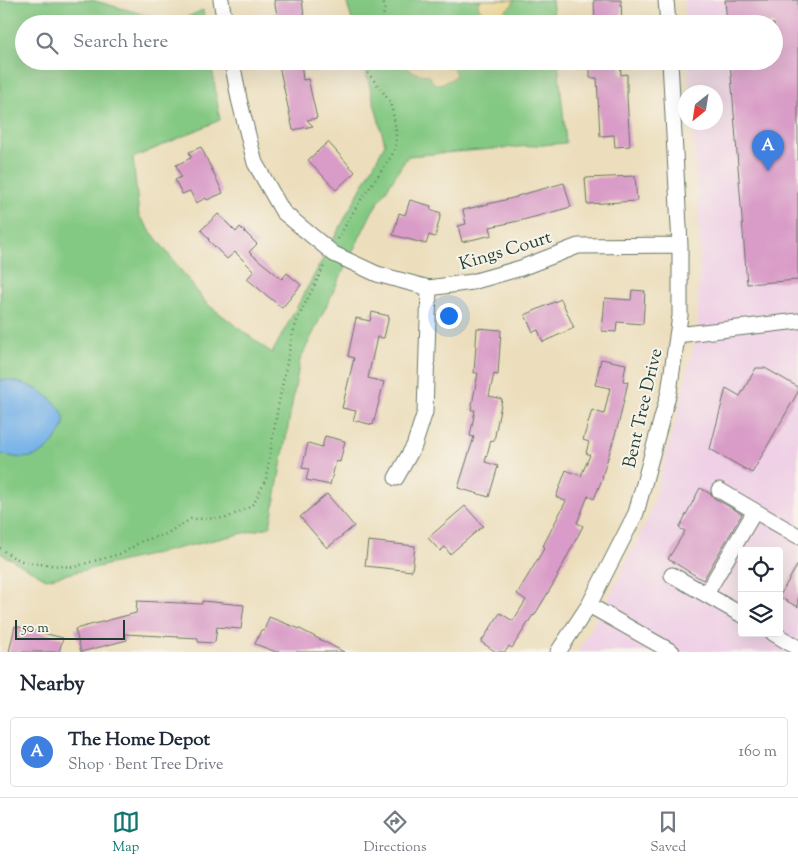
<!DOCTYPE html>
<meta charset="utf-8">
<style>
:root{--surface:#fff;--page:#f2f2f3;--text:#1f2937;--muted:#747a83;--line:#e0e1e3;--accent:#0f766e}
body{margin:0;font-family:"Sorts Mill Goudy",serif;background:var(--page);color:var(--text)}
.controls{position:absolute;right:15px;bottom:15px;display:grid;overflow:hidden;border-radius:5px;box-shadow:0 5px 20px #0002}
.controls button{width:45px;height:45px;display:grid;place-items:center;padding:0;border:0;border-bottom:1px solid var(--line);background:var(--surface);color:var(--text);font:25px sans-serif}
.compass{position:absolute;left:678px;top:85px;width:45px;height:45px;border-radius:50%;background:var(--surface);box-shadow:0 5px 20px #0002;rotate:210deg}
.scale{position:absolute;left:15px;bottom:12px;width:110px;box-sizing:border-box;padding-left:5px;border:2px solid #1f3d34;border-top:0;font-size:14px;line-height:18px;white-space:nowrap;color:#1f3d34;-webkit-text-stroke:4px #f7f3e8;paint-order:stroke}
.you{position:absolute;left:448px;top:315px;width:18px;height:18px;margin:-12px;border:4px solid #fff;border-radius:50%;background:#1a73e8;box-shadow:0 0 0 8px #1a73e833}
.badge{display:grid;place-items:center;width:32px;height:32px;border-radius:50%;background:var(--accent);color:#fff;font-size:16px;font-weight:700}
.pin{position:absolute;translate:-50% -41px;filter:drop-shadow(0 1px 2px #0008)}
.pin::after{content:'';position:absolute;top:26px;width:18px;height:15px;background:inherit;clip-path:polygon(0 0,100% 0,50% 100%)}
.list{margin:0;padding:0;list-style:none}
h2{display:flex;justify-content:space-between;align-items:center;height:65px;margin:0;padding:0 20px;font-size:21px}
h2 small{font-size:16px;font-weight:400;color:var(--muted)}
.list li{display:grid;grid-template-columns:32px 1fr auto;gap:15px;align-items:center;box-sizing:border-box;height:70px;margin:0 10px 10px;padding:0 10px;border:1px solid var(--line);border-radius:5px}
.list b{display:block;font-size:19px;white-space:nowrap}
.list p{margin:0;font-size:16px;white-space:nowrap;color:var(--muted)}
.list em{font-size:16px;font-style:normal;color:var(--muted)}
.icon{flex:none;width:28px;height:28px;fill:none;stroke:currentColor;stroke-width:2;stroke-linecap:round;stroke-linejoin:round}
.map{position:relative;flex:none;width:798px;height:652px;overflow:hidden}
.search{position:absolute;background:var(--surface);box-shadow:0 5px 20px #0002;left:15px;right:15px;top:15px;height:55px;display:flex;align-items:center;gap:12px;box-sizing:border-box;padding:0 18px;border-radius:28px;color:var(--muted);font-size:19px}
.sheet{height:145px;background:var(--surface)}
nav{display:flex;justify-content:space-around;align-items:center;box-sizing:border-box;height:70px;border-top:1px solid var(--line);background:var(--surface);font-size:14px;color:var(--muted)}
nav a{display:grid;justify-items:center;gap:2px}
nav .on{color:var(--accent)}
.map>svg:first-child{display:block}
.built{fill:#efd0e6;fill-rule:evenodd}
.green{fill:#84c983;stroke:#52835c}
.sand{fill:#eeda9e;stroke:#868c69}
.water{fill:#76b2e8;stroke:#4a788e}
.building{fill:#d99bc7}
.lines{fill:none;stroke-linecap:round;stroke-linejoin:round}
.minor-casing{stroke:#677564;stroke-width:17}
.path{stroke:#677564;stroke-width:2.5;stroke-dasharray:1 4;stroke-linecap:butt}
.minor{stroke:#fff;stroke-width:15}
.labels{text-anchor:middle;stroke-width:4;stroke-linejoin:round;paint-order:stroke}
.street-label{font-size:18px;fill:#1f3d34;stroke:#f7f3e8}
</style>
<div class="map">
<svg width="798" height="652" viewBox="0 0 798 652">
<rect width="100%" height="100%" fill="#f7f3e8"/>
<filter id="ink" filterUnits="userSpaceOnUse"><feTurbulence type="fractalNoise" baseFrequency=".02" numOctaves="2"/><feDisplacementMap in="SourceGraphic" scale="10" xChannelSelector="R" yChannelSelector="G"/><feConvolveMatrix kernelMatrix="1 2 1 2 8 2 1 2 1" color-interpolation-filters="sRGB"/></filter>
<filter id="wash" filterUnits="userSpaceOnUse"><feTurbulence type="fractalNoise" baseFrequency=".0096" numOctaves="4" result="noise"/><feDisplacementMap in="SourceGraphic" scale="20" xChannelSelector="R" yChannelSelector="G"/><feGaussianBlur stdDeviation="1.12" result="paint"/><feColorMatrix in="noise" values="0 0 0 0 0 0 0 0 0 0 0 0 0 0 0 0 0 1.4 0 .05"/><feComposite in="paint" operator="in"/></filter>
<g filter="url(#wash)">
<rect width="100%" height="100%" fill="#ecdebc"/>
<path class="built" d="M684,0H798V652H578L612,591L649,516L676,419L697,332L700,242L692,123L716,122V92H690L688,61H774V24H686ZM742,551H779V633H742Z"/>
<path class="green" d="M0,0H92L174,23L203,10L205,24H24V61H211L220,120L133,158L139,216L207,304L272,353L385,144L363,61H558L566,143L408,156L372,212L300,360L270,527L46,579L0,553Z
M346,0H552L555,24H353Z"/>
<path class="sand" d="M481,0H514L512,5L502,13L506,21L505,24H494L487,14L479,9L478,3Z
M402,61H427L432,64L446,62C455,69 461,76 447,81C443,83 440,84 435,84L428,75C417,74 407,71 402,61Z"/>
<path class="water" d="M0,379C20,381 41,388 55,403C57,406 61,409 62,412C68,422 61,433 55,440C50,447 43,454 34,456C23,460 11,456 0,454Z"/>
<g id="blocks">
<path class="building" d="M274,0H302L305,24H279Z
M594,0H621L622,24H595Z
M725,0H798V280L747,284L730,61H774V24H727Z
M278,61H301L303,80L308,79L317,118L307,120L313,126L293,130Z
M590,61H620L621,75L627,74V97L630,146L615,147L614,135L600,136L597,78H590Z
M328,142L355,172L336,190L308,160Z
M201,147L223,193L207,200L206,198L196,203L190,191L182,194L175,180L181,177L176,165L191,158L189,152Z
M635,176L637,201L587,204L585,178Z
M564,183L571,207L523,220L490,227L492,235L462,242L458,226L466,224L463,210L517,197V196Z
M410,200L431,206L430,209L441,213L435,237L429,235L426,244L393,235L399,213L405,215Z
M218,214L236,232L240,227L257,244L249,252L282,279L287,273L301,285L282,308L247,279L254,271L235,252L227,259L208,240L209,239L201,230Z
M632,290L645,291L643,324L617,322L616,332L602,331L605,298L631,300Z
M561,299L574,328L543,342L538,330L533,332L525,315Z
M372,312L389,316L384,338L377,337L368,378L384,382L373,425L353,420L356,411L342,408L354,358L348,356L356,318L370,321Z
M477,328L501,330L498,375L494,374L489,396L502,399L494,441L491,440L485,462L498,466L489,497L458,488L474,437L470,436L475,410H471L478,373H474Z
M601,359L626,364L623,381L628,382L619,422L602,477H603L594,499L588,496L577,523L583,526L557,576H558L534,616L533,615L512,648L509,646L505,652H496L481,642L500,613L513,621L526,600L517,594L545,547L543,546L566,501L556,497L566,470L581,476L590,455L586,453L589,442L583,440L592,410L604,414L610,388L595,385Z
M756,368H765L798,387V392L752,473L710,449L726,388L740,396Z
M325,436L345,441L340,462L336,461L330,485L306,480L309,469L302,468L308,443L322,447Z
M700,488L711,494L714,498L742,514L703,580L668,559L685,531L679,528Z
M327,494L354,526L327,548L300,517Z
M465,506L483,526L450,554L445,547L440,551L428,538Z
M368,541L415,546L412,571L365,566Z
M798,564V607L779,597Z
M137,601L202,604V601L244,605L241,629L217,627L215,642H214V643L198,642V638L125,634L127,640L81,652L75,629L136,613Z
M269,617L300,629L344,652H276L255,644L261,630L264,631Z
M15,626L63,638L59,652H9Z"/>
</g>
</g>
<g filter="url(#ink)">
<use href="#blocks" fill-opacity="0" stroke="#677564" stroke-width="1"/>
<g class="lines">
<g class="minor-casing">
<path id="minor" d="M221,0L225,24
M666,0L668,24
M232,61L239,99L255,163L283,212L334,254L377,274L429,288L472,282L521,268L578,246L680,245
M677,335L798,321
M396,478L414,446L425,412L429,288
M719,490L755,511
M672,575L742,615
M706,594L755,511L798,536
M589,605L672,652
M773,633L798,648
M558,652L589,605L636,513L669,392L680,316V245L670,61"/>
</g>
<path class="path" d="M380,24C383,16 387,8 382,0
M338,239C347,222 357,205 368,190C376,177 390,162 395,148C398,139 394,115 391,106C385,89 367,78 363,61
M0,548L11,556L22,561L38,564L73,567L123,553L142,541L166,534L191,519L226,518L248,508L254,503L266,479L277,412L293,332L299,316L325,264"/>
<use href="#minor" class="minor"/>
</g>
</g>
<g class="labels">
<g class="street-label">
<text transform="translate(505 250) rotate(-17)" y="6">Kings Court</text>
<text transform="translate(642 408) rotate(-77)" y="6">Bent Tree Drive</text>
</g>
</g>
</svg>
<div class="controls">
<button><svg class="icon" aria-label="locate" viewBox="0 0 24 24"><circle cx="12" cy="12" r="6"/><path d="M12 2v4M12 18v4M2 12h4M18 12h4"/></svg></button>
<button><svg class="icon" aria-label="layers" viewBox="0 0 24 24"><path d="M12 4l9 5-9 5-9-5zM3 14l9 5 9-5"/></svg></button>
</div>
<svg class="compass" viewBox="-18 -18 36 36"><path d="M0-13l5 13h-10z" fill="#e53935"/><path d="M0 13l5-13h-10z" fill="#747a83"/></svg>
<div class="scale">50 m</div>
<div class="you"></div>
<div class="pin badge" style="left:768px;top:171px;background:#3f7fe0">A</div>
<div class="search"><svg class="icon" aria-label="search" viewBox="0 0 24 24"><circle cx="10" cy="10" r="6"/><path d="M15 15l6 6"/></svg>Search here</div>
</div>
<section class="sheet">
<h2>Nearby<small></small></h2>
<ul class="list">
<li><span class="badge" style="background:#3f7fe0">A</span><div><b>The Home Depot</b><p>Shop · Bent Tree Drive</p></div><em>160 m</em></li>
</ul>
</section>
<nav>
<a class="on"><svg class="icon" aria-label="map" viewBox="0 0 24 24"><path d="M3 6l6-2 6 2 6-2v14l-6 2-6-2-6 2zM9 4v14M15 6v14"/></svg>Map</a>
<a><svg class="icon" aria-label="directions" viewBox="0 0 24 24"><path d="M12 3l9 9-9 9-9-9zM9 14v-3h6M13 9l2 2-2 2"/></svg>Directions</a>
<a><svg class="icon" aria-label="saved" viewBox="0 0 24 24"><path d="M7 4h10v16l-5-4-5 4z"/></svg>Saved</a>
</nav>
